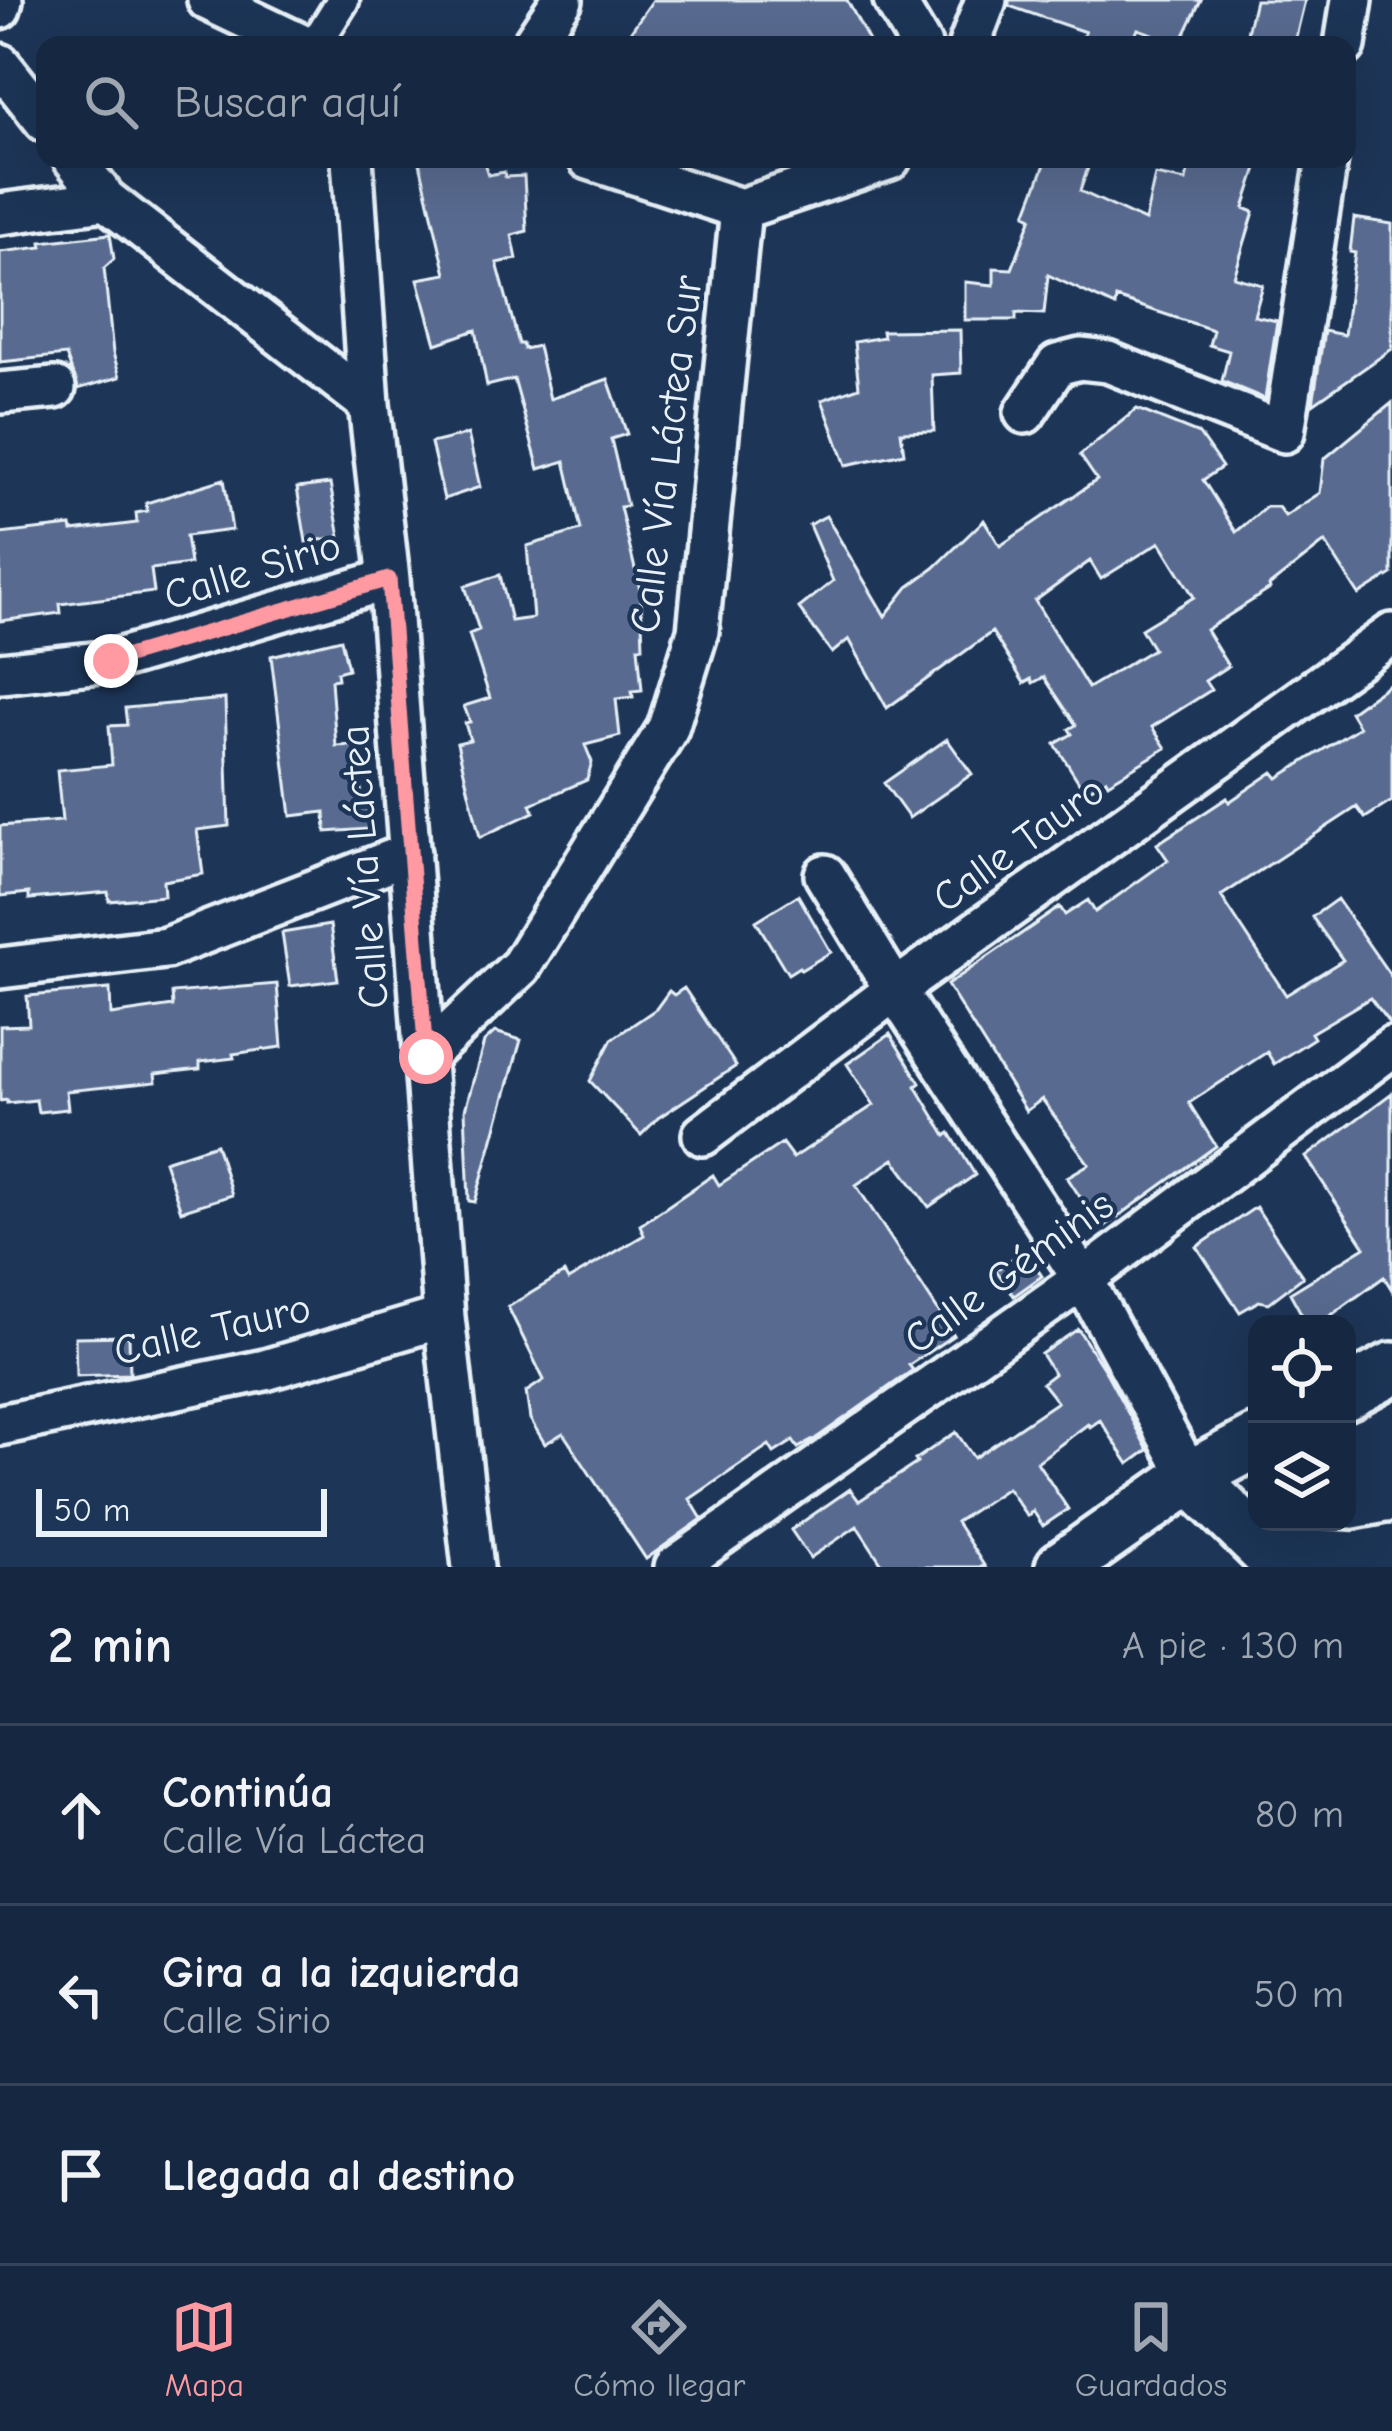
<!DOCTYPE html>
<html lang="es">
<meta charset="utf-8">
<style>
:root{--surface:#162841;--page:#1f3048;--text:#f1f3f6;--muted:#9ea6b1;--line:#35445a;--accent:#ff9aa2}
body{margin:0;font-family:"Comic Neue",sans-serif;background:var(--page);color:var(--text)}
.controls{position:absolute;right:36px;bottom:36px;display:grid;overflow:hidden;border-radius:24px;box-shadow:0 12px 48px #0002}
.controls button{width:108px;height:108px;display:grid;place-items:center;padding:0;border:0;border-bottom:3px solid var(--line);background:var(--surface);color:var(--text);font:60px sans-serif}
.scale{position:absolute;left:36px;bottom:30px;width:291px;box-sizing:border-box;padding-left:12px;border:6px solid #e8f1f8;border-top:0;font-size:33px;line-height:42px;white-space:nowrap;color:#e8f1f8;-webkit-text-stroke:9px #1d3557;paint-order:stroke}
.stop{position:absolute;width:36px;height:36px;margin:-27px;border:9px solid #ff9aa2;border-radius:50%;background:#fff}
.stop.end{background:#ff9aa2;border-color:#fff;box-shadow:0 3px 12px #0008}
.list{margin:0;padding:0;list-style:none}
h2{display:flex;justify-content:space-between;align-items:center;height:156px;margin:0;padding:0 48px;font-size:51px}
h2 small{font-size:39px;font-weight:400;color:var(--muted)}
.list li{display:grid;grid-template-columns:78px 1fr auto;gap:36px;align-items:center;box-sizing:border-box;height:180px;padding:0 48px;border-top:3px solid var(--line)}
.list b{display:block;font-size:45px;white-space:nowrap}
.list p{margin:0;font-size:39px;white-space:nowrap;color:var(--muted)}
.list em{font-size:39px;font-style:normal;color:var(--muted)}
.icon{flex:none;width:66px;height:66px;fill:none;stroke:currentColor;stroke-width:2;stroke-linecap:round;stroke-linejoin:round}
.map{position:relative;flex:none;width:1392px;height:1567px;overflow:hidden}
.search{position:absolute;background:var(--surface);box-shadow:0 12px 48px #0002;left:36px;right:36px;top:36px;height:132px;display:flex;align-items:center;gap:30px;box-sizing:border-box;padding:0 42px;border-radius:24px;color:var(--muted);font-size:45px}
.sheet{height:696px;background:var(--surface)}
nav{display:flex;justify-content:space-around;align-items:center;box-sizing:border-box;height:168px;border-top:3px solid var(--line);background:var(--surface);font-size:33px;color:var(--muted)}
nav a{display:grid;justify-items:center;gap:6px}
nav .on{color:var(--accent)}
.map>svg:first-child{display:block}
.building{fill:#596b8f;stroke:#e8f1f8;stroke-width:3;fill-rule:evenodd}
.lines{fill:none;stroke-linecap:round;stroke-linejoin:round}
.pedestrian-casing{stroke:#e8f1f8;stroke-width:39}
.minor-casing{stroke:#e8f1f8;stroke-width:48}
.tertiary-casing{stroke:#e8f1f8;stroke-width:60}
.pedestrian{stroke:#1d3557;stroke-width:30}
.minor{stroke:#1d3557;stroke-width:39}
.tertiary{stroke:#1d3557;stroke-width:51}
.route{stroke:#ff9aa2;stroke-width:15}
.labels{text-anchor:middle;stroke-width:9;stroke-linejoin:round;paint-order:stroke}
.street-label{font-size:42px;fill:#e8f1f8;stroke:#1d3557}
</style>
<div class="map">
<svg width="1392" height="1567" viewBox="0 0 1392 1567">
<rect width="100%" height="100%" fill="#1d3557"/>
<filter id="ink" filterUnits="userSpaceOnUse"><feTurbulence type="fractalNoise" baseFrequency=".00833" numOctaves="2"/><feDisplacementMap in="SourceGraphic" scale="24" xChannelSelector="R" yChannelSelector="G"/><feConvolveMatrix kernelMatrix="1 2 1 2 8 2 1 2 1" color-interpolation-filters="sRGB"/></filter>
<g filter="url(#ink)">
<path class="building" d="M653,0H847L871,45H621Z
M1009,0H1201L1180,44L1138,29L1131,45H1080L1085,32L1009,6Z
M1255,0H1305L1294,45H1244Z
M419,159H483L488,175L504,172L505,177L524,176L527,231L512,235L517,259L497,263L519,344H523L524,349L538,346L550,399L608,379L627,434L611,439L627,506L620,507L641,594L643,647H638L642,690L632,691L633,697L616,699L620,736L585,745L592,762L587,780L531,804L534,812L480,837L457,743L470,740L465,723L470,722L464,706L490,698L469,634L479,630L465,586L500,575L511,621L533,618L527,546L581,530L565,461L539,469L514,379L487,386L476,330L436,344L418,279L446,274Z
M1047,159H1091L1080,191L1145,221L1155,175L1186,181L1190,159H1254L1252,166L1257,168L1244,208L1254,212L1234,277L1263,285L1254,316L1277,321L1265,399L1222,381L1229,351L1209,345L1213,330L1116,298L1115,306L1048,275L1044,314L1016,313V320H965V282L994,285V268L1012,269L1032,217L1026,214Z
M1354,218L1392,224V349L1313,404L1324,331L1344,335L1355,253L1350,252Z
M110,234L114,259L104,268L113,353L120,377L78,389L66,355L0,362V252L42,247L41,242Z
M960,330L961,373L932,375L934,431L901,432L904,453L846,465L822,400L859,387L854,342L883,337L882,331Z
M1392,403V574L1359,595L1325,542L1269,586L1270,589L1206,630L1228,666L1205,681L1211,690L1152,727L1166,748L1108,783L1106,779L1085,792L1055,744L1072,734L1069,729L1076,725L1044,677L1033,683L1031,679L1024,683L992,632L887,708L849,639L832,653L799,608L833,581L809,525L826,516L885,616L908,587L934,568L984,520L1000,546L1097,480L1080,455L1137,409L1199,434L1222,467L1203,480L1236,532L1266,507H1278L1285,516L1320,493L1324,459ZM1160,542L1194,597L1141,629L1153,649L1088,688L1035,601L1090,561L1101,579Z
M468,434L480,487L444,499L431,443Z
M224,479L232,530L186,536L190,564L151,569L154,592L60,604L61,613L0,621V534L71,526L72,531L137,523L136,513L147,511L146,503Z
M330,484L340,537L306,542L297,488Z
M341,639L348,669L337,672L338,679L331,680L336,746L356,745L362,798H367L369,829L326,832L325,812L291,816L271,656Z
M1392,682V801L1365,818L1357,807L1221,896L1286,995L1343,960L1312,917L1337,899L1392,978V1023H1389L1370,998L1311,1033L1314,1038L1274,1064L1267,1052L1189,1103L1216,1146L1101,1229L1067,1177L1089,1164L1042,1099L1026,1111L947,985L1060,907L1065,915L1088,900L1095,912L1168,860L1157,844L1227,798L1229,802L1273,772L1278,778L1359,727L1350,712Z
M225,699L229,826L197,830L203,874L163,881L164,896L109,901L108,892L29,899V893L0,896V826L62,821L57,770L112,765L109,726L127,725L125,708Z
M947,739L972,774L909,818L884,783Z
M798,895L831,952L801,970L799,967L788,974L756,921Z
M330,925L338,980L290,986L282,933Z
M277,984L282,1047L233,1054L234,1058L200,1062V1069L155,1074L156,1082L66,1091L68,1109L38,1112L36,1100L7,1103V1100L0,1101V1026L29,1025L27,996L110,989L111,1015L173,1006L172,993Z
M684,988L736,1066L658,1118L641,1135L590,1081L612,1039L656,1009L669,991L674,995Z
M495,1032L521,1040L475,1202L469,1201L465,1110L484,1042Z
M890,1034L920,1083L916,1086L946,1136L950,1133L975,1175L929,1207L894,1159L856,1185L954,1335L909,1365L913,1370L815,1439L798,1448L793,1441L774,1453L769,1445L690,1499L702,1519L646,1559L563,1433L545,1444L530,1419L526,1392L544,1380L508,1307L564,1273L568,1280L644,1235L640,1225L713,1175L719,1185L782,1143L793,1158L874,1105L847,1064Z
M1392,1093V1290L1384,1277L1319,1324H1307L1290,1293L1365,1247L1306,1157Z
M216,1144L232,1195L181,1211L164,1161Z
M1256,1207L1303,1277L1269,1303L1259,1301L1240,1312L1197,1247Z
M1025,1250L1042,1276L1014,1296L996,1270Z
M1078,1329L1107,1374L1148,1450L1129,1464L1100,1420L1090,1427L1088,1424L1037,1462L1068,1509L1043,1526L1033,1511L1027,1516L1007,1488L956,1522L985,1567H884L857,1526L810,1558L791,1530L850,1489L859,1501L917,1463L915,1460L956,1432L974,1458L1057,1402L1042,1383L1054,1374L1041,1354Z
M129,1336L130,1374L76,1376L75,1337Z"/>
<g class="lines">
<g class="pedestrian-casing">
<path id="pedestrian" d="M315,45L343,0"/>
</g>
<g class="minor-casing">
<path id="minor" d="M208,0L302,45
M894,0L921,45
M0,8L2,0
M532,45L562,0
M969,45L986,0
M1345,45L1352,0
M0,64L45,121
M74,159L106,200L369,404
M352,159L369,404L389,579L444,1317L473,1567
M589,159L741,209
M741,209L890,159
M0,214L106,200
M0,393L55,388
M1025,413L1057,365L1080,359L1108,362L1284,432L1327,159
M0,673L111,661L389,579
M825,875L895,990L1083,1279L1190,1477
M0,968L166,948L410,853
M426,1056L521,966L668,728L698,631L741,209
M703,1135L895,990L1392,634
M0,1425L265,1370L444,1317
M675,1567L1083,1279L1392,1047"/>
</g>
<g class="tertiary-casing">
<path id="tertiary" d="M1347,1393L1392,1369
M1190,1477L1282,1567
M1270,1552L1355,1558L1392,1551
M1062,1567L1190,1477L1257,1441"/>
</g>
<use href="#pedestrian" class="pedestrian"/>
<use href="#minor" class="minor"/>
<use href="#tertiary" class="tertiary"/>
</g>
</g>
<g class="lines" filter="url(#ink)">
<path class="route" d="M111,661L389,579L426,1057"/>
</g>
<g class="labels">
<g class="street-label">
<text transform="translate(665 454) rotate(-83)" y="15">Calle Vía Láctea Sur</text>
<text transform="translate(252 569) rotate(-17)" y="15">Calle Sirio</text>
<text transform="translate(1018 843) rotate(-36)" y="15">Calle Tauro</text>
<text transform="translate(363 867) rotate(-94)" y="15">Calle Vía Láctea</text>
<text transform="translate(1008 1271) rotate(-36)" y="15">Calle Géminis</text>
<text transform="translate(212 1328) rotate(-13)" y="15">Calle Tauro</text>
</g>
</g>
</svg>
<div class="controls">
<button><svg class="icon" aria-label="locate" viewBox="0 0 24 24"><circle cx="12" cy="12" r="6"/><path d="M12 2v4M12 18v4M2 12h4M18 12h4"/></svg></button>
<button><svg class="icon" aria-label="layers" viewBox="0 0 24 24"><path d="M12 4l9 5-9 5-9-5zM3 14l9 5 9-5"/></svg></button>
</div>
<div class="scale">50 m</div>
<div class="stop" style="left:426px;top:1057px"></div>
<div class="stop end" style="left:111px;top:661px"></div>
<div class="search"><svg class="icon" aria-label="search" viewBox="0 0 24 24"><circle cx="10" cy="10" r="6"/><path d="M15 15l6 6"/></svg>Buscar aquí</div>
</div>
<section class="sheet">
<h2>2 min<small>A pie · 130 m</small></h2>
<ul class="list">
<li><svg class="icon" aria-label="ahead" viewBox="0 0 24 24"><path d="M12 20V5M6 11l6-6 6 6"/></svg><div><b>Continúa</b><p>Calle Vía Láctea</p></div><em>80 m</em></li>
<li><svg class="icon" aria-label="left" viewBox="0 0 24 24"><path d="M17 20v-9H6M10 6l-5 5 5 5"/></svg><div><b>Gira a la izquierda</b><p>Calle Sirio</p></div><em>50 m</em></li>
<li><svg class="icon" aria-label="arrive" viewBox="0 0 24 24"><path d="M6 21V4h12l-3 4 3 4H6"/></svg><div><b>Llegada al destino</b></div></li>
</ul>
</section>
<nav>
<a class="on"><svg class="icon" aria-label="map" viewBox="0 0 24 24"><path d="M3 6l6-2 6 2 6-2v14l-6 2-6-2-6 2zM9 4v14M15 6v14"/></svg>Mapa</a>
<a><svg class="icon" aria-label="directions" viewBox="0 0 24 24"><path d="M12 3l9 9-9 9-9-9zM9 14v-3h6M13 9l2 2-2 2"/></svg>Cómo llegar</a>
<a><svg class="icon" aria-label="saved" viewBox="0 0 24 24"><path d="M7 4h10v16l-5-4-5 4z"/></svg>Guardados</a>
</nav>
